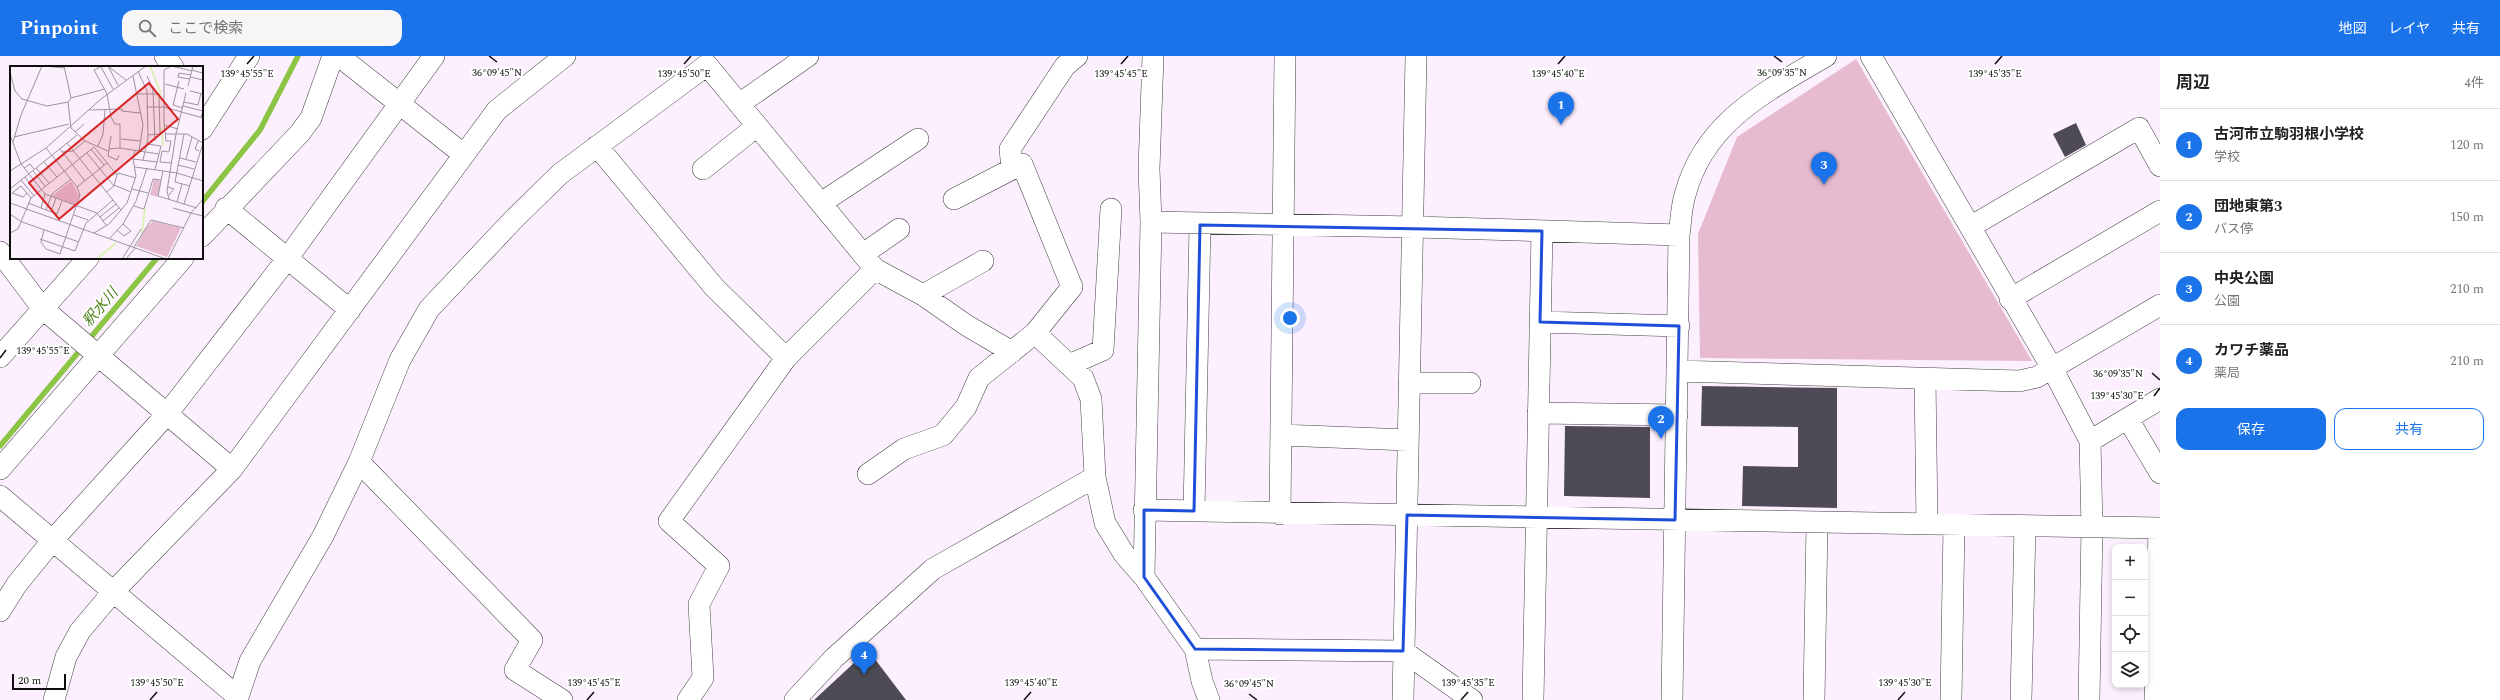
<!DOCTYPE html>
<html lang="ja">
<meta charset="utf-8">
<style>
:root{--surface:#fff;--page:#f6f6f6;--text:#222;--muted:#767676;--line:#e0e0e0;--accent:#1a73e8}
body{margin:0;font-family:Spectral,"Noto Sans JP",serif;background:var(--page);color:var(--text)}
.controls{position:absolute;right:12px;bottom:12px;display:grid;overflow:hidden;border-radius:8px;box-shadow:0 2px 6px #0003}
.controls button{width:36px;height:36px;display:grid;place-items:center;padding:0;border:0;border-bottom:1px solid var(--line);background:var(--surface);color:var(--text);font:20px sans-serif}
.scale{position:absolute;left:12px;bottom:10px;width:54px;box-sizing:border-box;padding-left:4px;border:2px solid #0e0e0e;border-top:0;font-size:11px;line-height:14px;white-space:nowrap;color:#0e0e0e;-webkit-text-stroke:3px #fff;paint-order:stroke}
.you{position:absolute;left:1290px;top:262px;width:14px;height:14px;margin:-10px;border:3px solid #fff;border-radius:50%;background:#1a73e8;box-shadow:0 0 0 6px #1a73e833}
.badge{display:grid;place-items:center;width:26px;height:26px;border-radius:50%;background:var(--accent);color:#fff;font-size:13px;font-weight:700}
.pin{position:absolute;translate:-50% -33px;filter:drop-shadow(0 1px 2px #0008)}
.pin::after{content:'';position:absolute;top:21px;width:14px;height:12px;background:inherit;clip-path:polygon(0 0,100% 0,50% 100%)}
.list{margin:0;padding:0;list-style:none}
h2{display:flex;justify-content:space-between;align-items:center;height:52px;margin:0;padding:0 16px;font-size:17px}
h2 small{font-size:13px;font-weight:400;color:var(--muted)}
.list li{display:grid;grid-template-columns:26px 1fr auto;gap:12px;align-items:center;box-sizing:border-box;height:72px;padding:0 16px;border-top:1px solid var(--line)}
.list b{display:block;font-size:15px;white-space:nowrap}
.list p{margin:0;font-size:13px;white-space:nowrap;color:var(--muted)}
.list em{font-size:13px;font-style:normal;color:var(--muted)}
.actions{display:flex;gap:8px;padding:12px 16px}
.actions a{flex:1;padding:9px 0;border:1px solid var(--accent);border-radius:12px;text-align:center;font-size:14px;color:var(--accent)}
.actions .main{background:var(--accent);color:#fff}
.icon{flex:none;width:22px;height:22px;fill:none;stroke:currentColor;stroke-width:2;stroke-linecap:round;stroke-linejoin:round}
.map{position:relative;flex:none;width:2160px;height:644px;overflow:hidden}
header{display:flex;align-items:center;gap:24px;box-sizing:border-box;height:56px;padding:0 20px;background:var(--accent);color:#fff}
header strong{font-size:19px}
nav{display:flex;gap:22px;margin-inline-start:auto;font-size:14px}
.search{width:280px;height:36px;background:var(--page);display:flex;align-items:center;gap:10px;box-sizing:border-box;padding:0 14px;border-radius:12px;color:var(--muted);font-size:15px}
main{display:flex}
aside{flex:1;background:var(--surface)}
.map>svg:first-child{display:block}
.green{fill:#e6bbd0}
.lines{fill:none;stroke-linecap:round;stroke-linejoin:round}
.stream{stroke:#8cc443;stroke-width:5.5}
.building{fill:#4f4b56}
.minor-casing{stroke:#414141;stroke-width:22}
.minor{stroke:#fff;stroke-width:21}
.marked{fill:none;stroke:#1d4ed8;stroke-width:3;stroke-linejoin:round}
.ticks{fill:none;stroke:#0e0e0e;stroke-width:1.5}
.labels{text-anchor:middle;stroke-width:4;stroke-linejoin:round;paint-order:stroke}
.water-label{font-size:15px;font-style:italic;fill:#52831d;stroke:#fff}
.inset-river{fill:none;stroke:#daf2b7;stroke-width:2}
.inset-road{fill:none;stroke:#9d959e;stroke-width:1}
.view{fill:#d62828;fill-opacity:0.15;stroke:#d62828;stroke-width:2}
.inset-edge{fill:none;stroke:#0e0e0e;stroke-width:2}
.ticks-label{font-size:10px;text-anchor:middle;fill:#0e0e0e;stroke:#fff;stroke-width:4;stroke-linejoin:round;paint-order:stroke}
</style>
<header>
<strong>Pinpoint</strong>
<div class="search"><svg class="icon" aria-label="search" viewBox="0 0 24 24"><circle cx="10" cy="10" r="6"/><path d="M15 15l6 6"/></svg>ここで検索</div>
<nav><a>地図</a><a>レイヤ</a><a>共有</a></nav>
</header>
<main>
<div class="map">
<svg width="2160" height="644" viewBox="0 0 2160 644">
<rect width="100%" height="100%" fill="#fceffe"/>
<path class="green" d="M1856,3L2032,305L1700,302L1698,178L1737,81Z"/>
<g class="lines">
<path class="stream" d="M202,146L260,74L298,0
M0,390L157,202"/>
</g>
<path class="building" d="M2076,67L2086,89L2065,101L2053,78Z
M1702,330L1837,332V452L1742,450L1743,410L1798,411V371L1701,370Z
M1565,370L1650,371V442L1564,440Z
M868,594L906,644H814Z"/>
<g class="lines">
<g class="minor-casing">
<path id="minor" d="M165,0L173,11
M339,0L463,98
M1871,0L2052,312L2090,385L2092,471L2089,644
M739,48L808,0
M202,73L249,0
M597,90L714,231L786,302
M703,113L757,70
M1012,113L1010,93L1065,10L1077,0
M821,147L918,83
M226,152L350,254
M1151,166L1415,171L1679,179
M1970,171L2139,72L2160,110
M202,180L300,77L311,62L333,0
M0,196L42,252L232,413
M863,198L899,173
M923,239L983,205
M2010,243L2160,155
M1540,266L1679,270
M1035,277L1083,322L1091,343L1095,421L1105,467L1124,498L1144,521L1195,593L1202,625L1209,644
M0,301L88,202
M1069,309L1103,294L1111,153
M1678,315L2019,325L2037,321L2160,249
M1925,322L1927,468
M1409,327H1470
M1538,357L1677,359
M2128,363L2160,417
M1281,379L1408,384
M2090,385L2160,343
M359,406L532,584L515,614L562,644
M0,413L183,202
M868,418L904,393L943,379L966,351L979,322L1035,277L1072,231L1022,108L954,143
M0,440L238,641
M1144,454L2160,472
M1194,455L1200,169
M1280,458L1285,0
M1144,521L1151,166L1149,113L1153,0
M0,555L17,528L52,485L167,358L287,203L434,0
M1195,593L1403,595L1472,644
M54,644L66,601L80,575L113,536L232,413L497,54L565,0
M237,644L250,605L323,480L359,406L400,304L429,253L513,164L560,118L707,9L875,213L923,239L966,269L1012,296
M688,644L703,622L699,548L719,510L669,465L786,302L875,213
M795,644L834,602L933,513L1095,421
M1403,644L1416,0
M1533,644L1542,175
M1672,644L1679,179C1681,166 1681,152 1685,139C1704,66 1765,36 1826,0
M1814,644L1817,467
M1951,644L1954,469
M2021,644L2025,470
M2155,644L2159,472"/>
</g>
<use href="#minor" class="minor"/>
</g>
<path class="marked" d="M1200,169L1542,175L1540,266L1679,270L1675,464L1407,459L1403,595L1195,593L1144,521V454L1194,455Z"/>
<path class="ticks" d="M489,0L497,6M1774,0L1782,6M247,8L254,0M684,8L691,0M1121,8L1128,0M1558,8L1565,0M1995,8L2002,0M0,302L6,294M2152,317L2160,324M2154,340L2160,332M1249,638L1257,644M150,644L157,636M587,644L594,636M1024,644L1031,636M1461,644L1468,636M1898,644L1905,636"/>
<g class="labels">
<g class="water-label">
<text transform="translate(100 251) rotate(-50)" y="5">釈水川</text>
</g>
</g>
<g transform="translate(10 10)">
<rect width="193" height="193" fill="#fceffe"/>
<path d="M144,113L151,115L148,131L140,129ZM61,115L69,129L66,139L42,130ZM143,155L171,162L157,191L126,180L136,162Z" fill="#e6bbd0"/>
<path class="inset-river" d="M140,0L150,25V31M151,62L153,80M132,167L135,143M87,193L106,177"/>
<path class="inset-road" d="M33,0L55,2M54,0L61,32L58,36L61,62L75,75L98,85M92,0L84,4L97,28L101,51L105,58H110V82M98,0L108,19M161,0L154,4V57L156,75H161L159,86L152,85L150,96L162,97M162,0L182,5M91,1L103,23M99,1L116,14M182,4L192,7L193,4M128,5L137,25L138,73L133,94M0,6L5,25L12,33L37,40L58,36M137,10L143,24L145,75M180,11L193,14M179,13L168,11L169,7L181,9M169,15L163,39L173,42M155,18L174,23M178,20L183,0M180,25L193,28M126,28H149L150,68L138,69M61,32L95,23M174,36L188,39L191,27M173,40L193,45L191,51M136,41H154L193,52M79,44L112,43V45L130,47M154,59L168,63M65,66L74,58M155,68H177L193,77M174,68L165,116L180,120M0,69L11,98L35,128L87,147L96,159M101,70L98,90L107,94L109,89M4,71L59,58M111,73L131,75M188,75L185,83L189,85M3,76L11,49L32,0M57,77L111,144M137,78L151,80L147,96M88,80L93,68L95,44M84,81L107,109L104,120L96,126M50,83L75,115M81,83L94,99M99,83L110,82L129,85L133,59L123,10M129,85L149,88M52,86L63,85L75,75M77,87L104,120M170,92L186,96M123,93L147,96L145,103M176,93L182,71M34,96L47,111M168,99L184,103M125,101L167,107L193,115M14,102L20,98L24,103M26,102L39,117M0,105L36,82L91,33L136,0M23,105L35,120M153,105L148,130L187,142M107,109L108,107L126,112M15,111L27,127M11,114L24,130M104,119L121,126M67,121L97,97M158,121L164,123L159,129M0,123L67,69M122,123L138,127M17,127L13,131L2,127L11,120L21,132M159,133L157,125L166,68L176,27M167,136L172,118M0,137L156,193M18,137L31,142L35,128M174,138L193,77M124,140L134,143L143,113L151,114M31,142L47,148L52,135M163,142L181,147M36,144L42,128L61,113M41,146L46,132M181,147L193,150M0,148L12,156L69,176M64,149L78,154M90,151L106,138M93,155L109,142M34,164L31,176L36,183L50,188L70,129L67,121L36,82M107,164L114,170L121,165L113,158M0,167L8,163L21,132L84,81M84,167L99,158L117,137L126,110L123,93L125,84M100,172L113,158L126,135L137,102M30,173L65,185L76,157L103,134M124,181L141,154L174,162M112,193L131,163M116,193L125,182M158,193L181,147L193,133"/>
<path class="view" d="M139,17L168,53L49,153L19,117Z"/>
<rect width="193" height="193" class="inset-edge"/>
</g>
<g class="ticks-label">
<text x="497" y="20">36°09'45"N</text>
<text x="1782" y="20">36°09'35"N</text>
<text x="247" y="21">139°45'55"E</text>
<text x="684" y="21">139°45'50"E</text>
<text x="1121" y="21">139°45'45"E</text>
<text x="1558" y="21">139°45'40"E</text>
<text x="1995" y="21">139°45'35"E</text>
<text x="43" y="298">139°45'55"E</text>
<text x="2118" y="321">36°09'35"N</text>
<text x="2117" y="343">139°45'30"E</text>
<text x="157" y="630">139°45'50"E</text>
<text x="594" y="630">139°45'45"E</text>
<text x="1031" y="630">139°45'40"E</text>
<text x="1468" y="630">139°45'35"E</text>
<text x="1905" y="630">139°45'30"E</text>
<text x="1249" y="631">36°09'45"N</text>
</g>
</svg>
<div class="controls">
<button>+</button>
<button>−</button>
<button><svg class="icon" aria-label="locate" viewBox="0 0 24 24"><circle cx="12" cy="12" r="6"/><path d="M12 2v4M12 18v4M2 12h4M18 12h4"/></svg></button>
<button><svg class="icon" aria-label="layers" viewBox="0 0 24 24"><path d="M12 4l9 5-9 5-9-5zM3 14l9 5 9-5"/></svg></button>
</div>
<div class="scale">20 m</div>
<div class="you"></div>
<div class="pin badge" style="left:1561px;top:69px">1</div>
<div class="pin badge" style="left:1661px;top:383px">2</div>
<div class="pin badge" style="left:1824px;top:129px">3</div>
<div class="pin badge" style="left:864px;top:619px">4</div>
</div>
<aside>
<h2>周辺<small>4件</small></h2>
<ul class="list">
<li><span class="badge">1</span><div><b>古河市立駒羽根小学校</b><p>学校</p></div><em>120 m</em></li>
<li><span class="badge">2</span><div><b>団地東第3</b><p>バス停</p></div><em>150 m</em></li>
<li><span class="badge">3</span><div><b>中央公園</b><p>公園</p></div><em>210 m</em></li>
<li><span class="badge">4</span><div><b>カワチ薬品</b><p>薬局</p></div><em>210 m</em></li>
</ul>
<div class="actions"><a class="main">保存</a><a>共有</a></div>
</aside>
</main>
